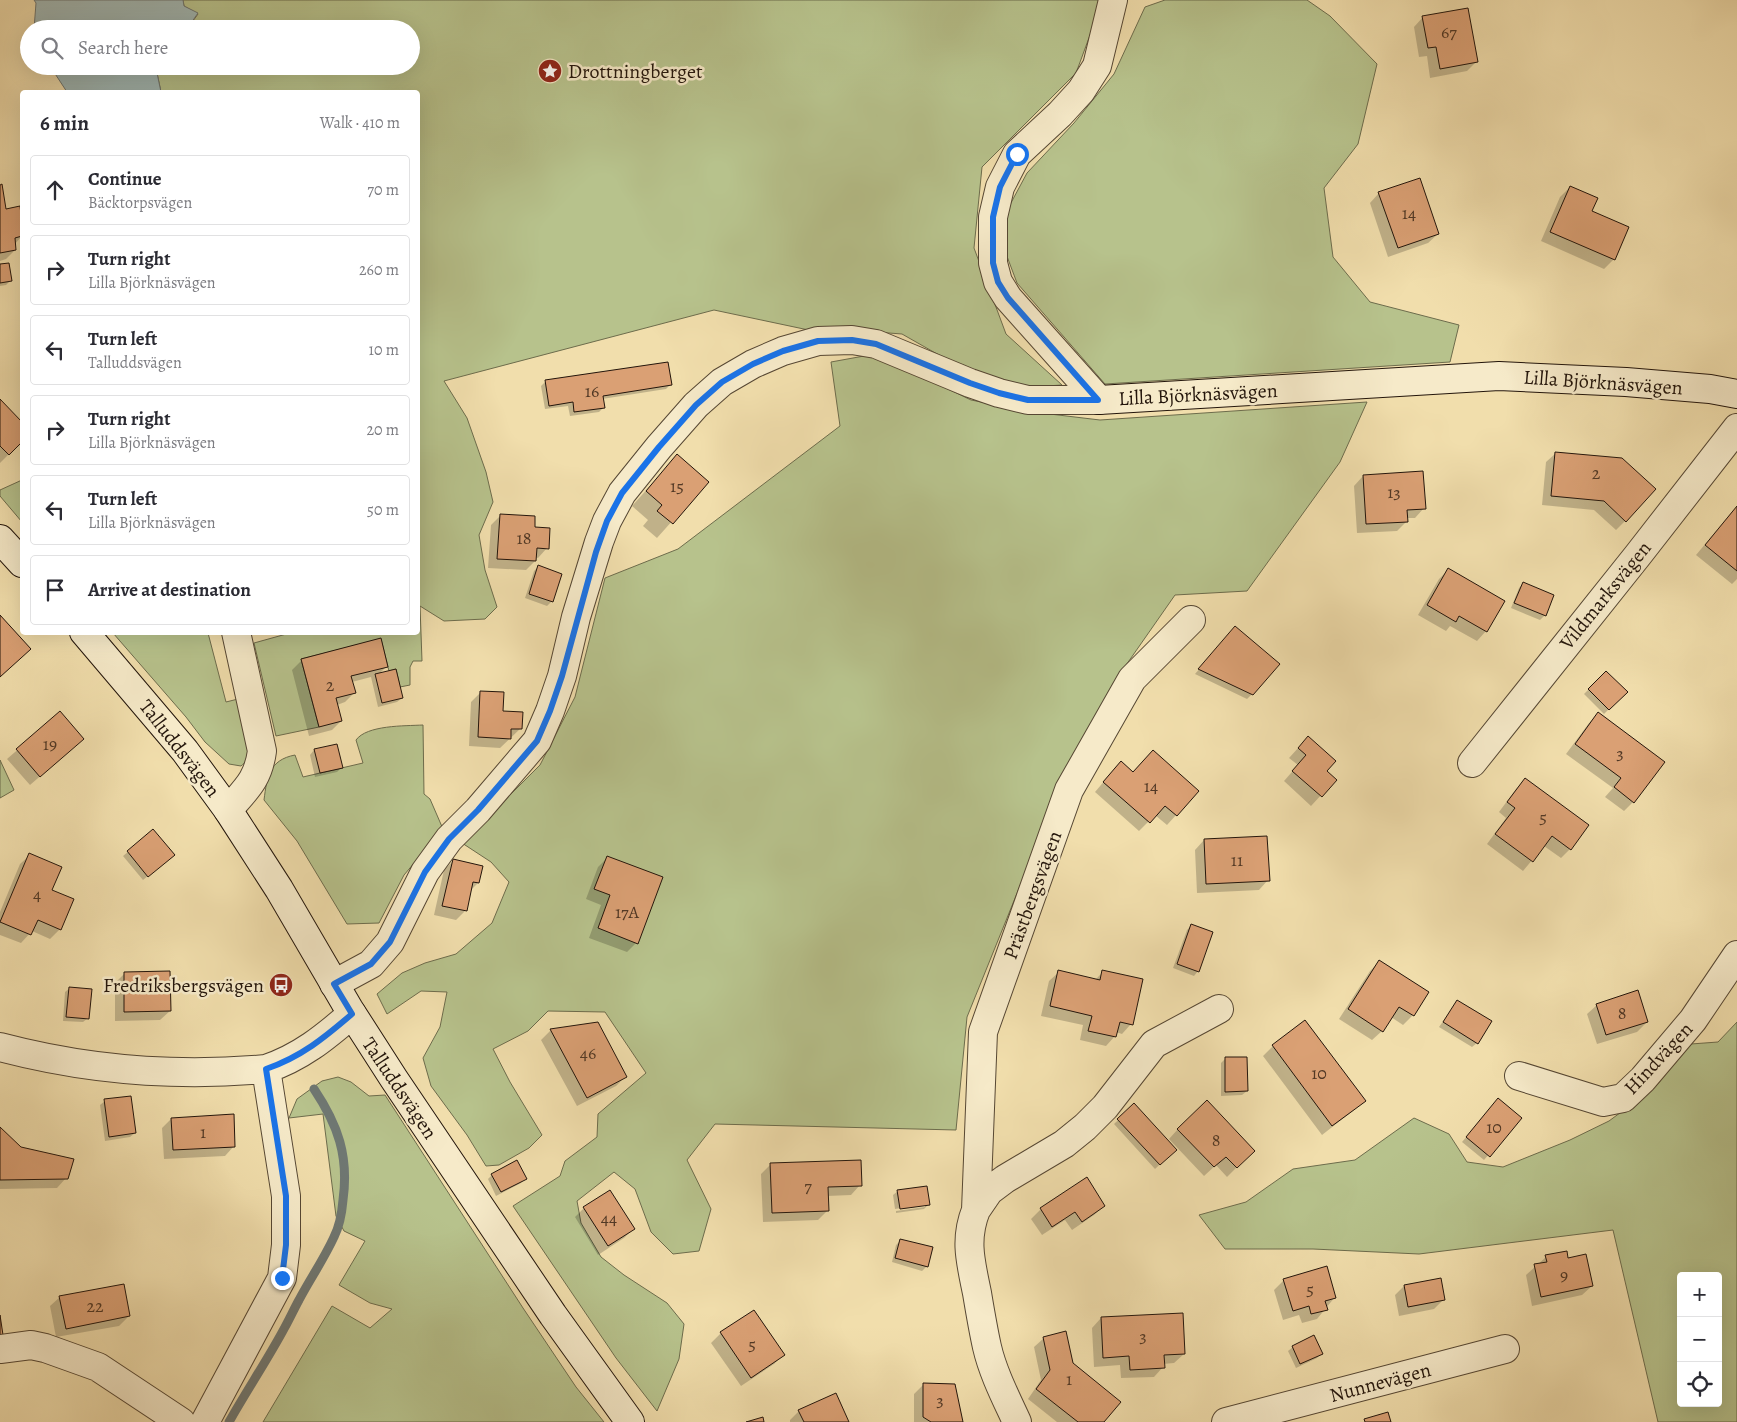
<!DOCTYPE html>
<meta charset="utf-8">
<style>
:root{--surface:#fff;--page:#f2f2f3;--text:#2b2b33;--muted:#7c7c81;--line:#e1e1e2}
body{margin:0;font-family:Alegreya,serif;background:var(--page);color:var(--text)}
.controls{position:absolute;right:15px;bottom:15px;display:grid;overflow:hidden;border-radius:5px;box-shadow:0 5px 20px #0002}
.controls button{width:45px;height:45px;display:grid;place-items:center;padding:0;border:0;border-bottom:1px solid var(--line);background:var(--surface);color:var(--text);font:25px sans-serif}
.stop{position:absolute;width:15px;height:15px;margin:-11px;border:4px solid #1a73e8;border-radius:50%;background:#fff}
.stop.end{background:#1a73e8;border-color:#fff;box-shadow:0 1px 5px #0008}
.list{margin:0;padding:0;list-style:none}
h2{display:flex;justify-content:space-between;align-items:center;height:65px;margin:0;padding:0 20px;font-size:21px}
h2 small{font-size:16px;font-weight:400;color:var(--muted)}
.list li{display:grid;grid-template-columns:32px 1fr auto;gap:15px;align-items:center;box-sizing:border-box;height:70px;margin:0 10px 10px;padding:0 10px;border:1px solid var(--line);border-radius:5px}
.list b{display:block;font-size:19px;white-space:nowrap}
.list p{margin:0;font-size:16px;white-space:nowrap;color:var(--muted)}
.list em{font-size:16px;font-style:normal;color:var(--muted)}
.icon{flex:none;width:28px;height:28px;fill:none;stroke:currentColor;stroke-width:2;stroke-linecap:round;stroke-linejoin:round}
.map{position:relative;flex:none;width:1737px;height:1422px;overflow:hidden}
.search{position:absolute;background:var(--surface);box-shadow:0 5px 20px #0002;left:20px;top:20px;width:400px;height:55px;display:flex;align-items:center;gap:12px;box-sizing:border-box;padding:0 18px;border-radius:28px;color:var(--muted);font-size:19px}
.panel{position:absolute;background:var(--surface);box-shadow:0 5px 20px #0002;left:20px;top:90px;width:400px;height:545px;border-radius:5px}
.map>svg:first-child{display:block}
.green{fill:#b7c28c;stroke:#6d6c4c;fill-rule:evenodd}
.water{fill:#a1b9b6;stroke:#6f7772}
.shadow{fill:#0003}
.lines{fill:none;stroke-linecap:round;stroke-linejoin:round}
.stream{stroke:#6f7772;stroke-width:9}
.building{fill:#daa074;stroke:#23150b}
.street-casing{stroke:#564733;stroke-width:30}
.secondary-casing{stroke:#23150b;stroke-width:30}
.street{stroke:#f6eac9;stroke-width:28}
.secondary{stroke:#f6eac9;stroke-width:28}
.route{stroke:#1a73e8;stroke-width:6}
.labels{text-anchor:middle;stroke-width:5;stroke-linejoin:round;paint-order:stroke}
.number-label{font-size:18px;fill:#513825}
.poi-label{font-size:20px;fill:#23150b;stroke:#f6eac9;text-anchor:start}
.street-label{font-size:20px;fill:#23150b;stroke:#f6eac9}
</style>
<div class="map">
<svg width="1737" height="1422" viewBox="0 0 1737 1422">
<rect width="100%" height="100%" fill="#f1deac"/>
<filter id="stains"><feTurbulence type="fractalNoise" baseFrequency=".004" numOctaves="4"/><feColorMatrix values="0 0 0 0 .2 0 0 0 0 .09 0 0 0 0 .02 0 0 0 .5 -.17"/></filter>
<radialGradient id="worn" r=".72"><stop offset=".6" stop-color="#630" stop-opacity="0"/><stop offset="1" stop-color="#630" stop-opacity=".3"/></radialGradient>
<path class="green" d="M183,0H1103L1076,73L982,167L974,248L1006,334L1062,385L1030,387L974,375L902,334L837,329L818,332L714,310L444,381L467,418L486,472L493,502L479,535L485,570L497,607L485,619L444,621L420,606L422,661H413L410,667V685L400,687L396,669L389,671L381,639L301,659L319,727L276,736L254,643L290,633L418,632V92H161L157,73L161,66H411V29H187L198,14L184,6Z
M1165,0H1307L1330,16L1377,64L1358,144L1324,188L1333,257L1370,302L1459,325L1450,362L1105,384L1017,283L1002,243L1005,214L1027,173L1074,123L1114,74L1145,7Z
M875,354L971,400L1033,412L1100,420L1367,402L1340,462L1247,591L1175,595L1117,678L1060,787L967,1017L956,1130L715,1124L687,1160L711,1209L699,1251L673,1254L651,1232L635,1189L614,1172L577,1201L581,1223L601,1257L624,1275L667,1303L684,1324L679,1359L657,1411L616,1358L513,1206L560,1176L565,1161L597,1137L598,1114L646,1073L605,1012L548,1011L528,1031L493,1049L510,1082L542,1135L529,1148L499,1165L486,1166L467,1135L431,1086L423,1058L440,1027L447,992L421,991L387,1014L377,994L402,973L425,963L456,954L492,923L509,882L491,862L462,843L540,765L575,697L605,578L678,549L840,426L831,362Z
M22,480V522L0,496V490Z
M113,633H208L226,702L238,699C241,711 252,749 247,760C246,762 243,764 241,766L229,764L205,742L186,717Z
M423,725L424,794L430,799L443,829L404,875L379,923L347,924L297,841L264,800C267,777 269,760 295,755L303,777L363,763L356,740C367,725 404,726 423,725Z
M0,760L14,790L0,798Z
M1737,1022V1422H1658L1613,1230L1419,1254L1313,1249H1225L1199,1215L1246,1202L1293,1169L1355,1160L1414,1118L1449,1134L1467,1162L1503,1167L1570,1140L1609,1121L1655,1087L1691,1044L1718,1042ZM1681,1276H1718V1403H1681Z
M338,1077L351,1082L369,1096L385,1095L523,1308L576,1387L604,1422H263L332,1306L370,1328L392,1309L370,1303L339,1285L365,1241L344,1231L336,1216L323,1114L289,1118L297,1099L322,1081Z"/>
<path class="water" d="M34,0H183L184,6L198,13L187,29H34L36,3Z
M50,66H161L157,73L161,92H67Z"/>
<path class="shadow" d="M1423,17L1476,62L1467,71L1430,78L1427,56L1419,57L1414,27Z
M0,186L5,210L19,208L22,230V236L14,245L15,250L6,259L0,261Z
M1570,187L1590,212L1614,259L1604,269L1541,241L1560,197Z
M1379,193L1438,234L1428,243L1388,257L1370,203Z
M0,265L11,280L6,285L0,286Z
M546,381L670,385L666,389L602,399L604,407L599,412L570,416L568,406L545,409L541,386Z
M0,401L22,424V441L0,463Z
M1556,453L1625,521L1616,530L1594,510L1542,505L1546,462Z
M677,456L707,482L657,538L643,526L648,520L632,506Z
M1363,476L1424,508L1415,518H1406L1407,521L1397,531L1357,533L1354,486Z
M1737,506V579L1732,584L1696,555Z
M501,515L547,548L538,558L535,557V561L526,570L488,568L491,525Z
M538,567L552,601L547,606L525,598L534,571Z
M1448,570L1486,631L1477,641L1450,626L1446,631L1418,615L1439,579Z
M1523,583L1545,615L1540,620L1511,608L1519,588Z
M1231,632L1252,694L1247,699L1195,674Z
M302,660L387,666L379,674L402,698L397,702L378,707L371,677L352,682L354,693L345,702L337,705L341,721L332,730L309,736L292,670Z
M1606,672L1626,692L1604,714L1584,694Z
M481,692L521,728L500,748L469,746L471,702Z
M60,713L73,748L30,785L7,759Z
M1598,714L1633,802L1624,811L1605,797L1613,788L1566,754L1589,723Z
M336,745L342,767L337,772L315,777L310,755L314,750Z
M1299,747L1335,780L1311,806L1284,781L1298,765L1289,758Z
M1112,772L1133,773L1198,791L1167,825L1155,815L1139,831L1095,792Z
M1525,780L1570,849L1561,858L1544,846L1523,871L1487,844L1506,818L1499,812L1516,789Z
M153,831L169,859L143,880L123,856Z
M1204,840L1268,880L1259,890L1197,893L1195,850Z
M30,855L50,890L60,929L50,939L32,931L21,943L0,935V912L20,864Z
M608,857L636,943L627,952L589,938L601,905L586,899L598,867Z
M453,861L481,867L478,883L470,891L465,911L456,920L434,915L444,870Z
M1191,926L1198,971L1194,976L1173,968L1187,930Z
M1379,962L1427,993L1413,1015L1403,1025L1391,1017L1382,1031L1372,1040L1339,1019L1370,971Z
M1059,972L1095,980L1103,972L1131,1024L1122,1034L1116,1032L1115,1036L1106,1046L1080,1040L1083,1025L1041,1016L1049,981Z
M124,974L170,1011L160,1020L115,1021V983Z
M70,988L88,1018L83,1022L63,1021L65,992Z
M1457,1002L1477,1043L1472,1047L1439,1027Z
M1597,1005L1647,1022L1637,1032L1597,1044L1587,1014Z
M1305,1022L1364,1101L1354,1110L1322,1135L1263,1056L1273,1046Z
M597,1024L625,1077L616,1086L577,1106L541,1040L551,1030Z
M1225,1059L1247,1091L1242,1095L1221,1096V1063Z
M105,1101L135,1133L130,1137L105,1141L100,1105Z
M1494,1104L1520,1118L1484,1160L1462,1142Z
M1134,1105L1175,1150L1155,1169L1114,1124Z
M171,1119L234,1146L225,1156L164,1159L162,1128Z
M0,1129L20,1148L66,1178L57,1188L0,1189Z
M1178,1129L1253,1151L1227,1177L1216,1165L1204,1176L1169,1139Z
M771,1164L860,1185L851,1195L827,1196L828,1210L818,1220L763,1222L761,1174Z
M492,1175L525,1178L521,1183L496,1196L488,1179Z
M1086,1179L1104,1206L1094,1215L1072,1230L1065,1220L1042,1235L1031,1219L1041,1209Z
M898,1191L928,1205L924,1209L896,1213V1211L925,1207V1204L895,1209L893,1195Z
M584,1208L633,1229L624,1238L598,1255L575,1217Z
M901,1240L927,1266L922,1271L892,1262L896,1245Z
M1546,1257L1592,1286L1582,1295L1532,1306L1526,1275Z
M1284,1280L1335,1297L1317,1319L1302,1323L1299,1315L1283,1320L1274,1290Z
M1404,1286L1444,1299L1434,1309L1399,1316L1395,1295Z
M60,1297L129,1316L119,1326L56,1337L50,1306Z
M753,1311L783,1355L774,1364L741,1386L711,1343L721,1333Z
M1101,1318L1184,1354L1174,1363L1163,1364V1367L1154,1377L1121,1378L1120,1365L1094,1367L1092,1328Z
M1044,1338L1072,1363L1103,1422H1057L1028,1399L1041,1380L1034,1347Z
M1293,1347L1321,1354L1317,1358L1296,1368L1288,1351Z
M923,1385L962,1422H914V1394Z
M799,1411L847,1422H790V1420Z"/>
<g class="lines">
<path class="stream" d="M229,1422C247,1390 268,1359 285,1327C290,1318 294,1309 299,1300C310,1279 324,1259 334,1237C340,1225 342,1212 343,1200C349,1156 338,1125 314,1089"/>
</g>
<path class="building" d="M1468,8L1478,62L1440,69L1436,47L1428,48L1422,16Z
M1420,178L1439,234L1398,248L1378,192Z
M2,184L6,209L20,206L22,223V236L15,238L16,250L0,253V185Z
M1570,186L1598,198L1592,211L1629,227L1615,260L1550,232Z
M9,263L12,281L0,283V264Z
M668,362L672,385L603,396L605,408L574,412L573,402L549,406L545,380Z
M0,399L22,422V442L9,455L0,446Z
M1555,452L1622,458L1656,489L1626,522L1604,501L1551,496Z
M677,454L709,482L673,524L657,511L662,505L646,491Z
M1423,471L1426,509L1407,510L1408,522L1366,524L1363,475Z
M1737,506V571L1705,545Z
M500,514L535,516V527L550,528L549,549L537,548L536,561L497,559Z
M538,565L562,574L553,602L529,594Z
M1448,568L1505,601L1487,632L1459,616L1456,622L1427,605Z
M1523,582L1554,595L1546,616L1514,603Z
M0,615L31,649L0,677Z
M1235,626L1280,664L1253,695L1198,669Z
M381,638L388,667L351,676L356,693L336,698L342,721L319,727L301,659Z
M396,669L403,698L382,703L375,674Z
M1606,671L1628,692L1609,710L1588,689Z
M480,691L504,692L503,711L523,712L522,729H511V739L478,737Z
M60,711L84,739L40,777L16,749Z
M1598,712L1665,762L1634,803L1614,787L1621,778L1575,744Z
M1308,736L1336,761L1327,771L1337,780L1322,797L1292,771L1306,755L1298,748Z
M337,744L343,768L320,773L314,749Z
M1153,750L1199,791L1177,816L1165,806L1150,823L1103,782L1121,761L1133,772Z
M1525,778L1589,825L1571,850L1552,836L1533,862L1495,834L1515,808L1507,802Z
M153,829L175,855L148,877L127,851Z
M1267,836L1270,881L1206,884L1204,839Z
M29,853L62,867L52,890L74,899L61,930L38,920L31,935L0,922Z
M607,856L663,877L638,944L598,928L610,895L594,889Z
M453,859L483,866L479,883L473,882L467,911L442,906Z
M1191,924L1213,932L1199,972L1177,964Z
M1379,960L1429,992L1414,1016L1399,1007L1383,1032L1348,1009Z
M1058,970L1100,980L1102,970L1143,979L1133,1025L1120,1022L1116,1037L1088,1031L1092,1016L1050,1006Z
M170,971L171,1011L124,1012V972Z
M69,987L92,989L89,1019L66,1017Z
M1638,990L1648,1022L1606,1035L1596,1004Z
M1457,1000L1492,1021L1478,1044L1443,1022Z
M1305,1020L1366,1101L1332,1126L1272,1045Z
M598,1022L627,1077L587,1098L550,1029Z
M1225,1057H1247L1248,1091L1225,1092Z
M131,1096L136,1133L109,1137L104,1099Z
M1498,1098L1522,1118L1490,1157L1466,1137Z
M1207,1100L1255,1151L1237,1168L1226,1157L1214,1167L1177,1129Z
M1134,1103L1177,1150L1160,1165L1117,1119Z
M234,1114L235,1147L173,1150L171,1118Z
M0,1127L21,1147L74,1159L68,1179L0,1180Z
M517,1160L527,1179L501,1192L491,1174Z
M861,1160L862,1186L828,1187L829,1211L772,1213L770,1163Z
M1087,1177L1105,1206L1082,1222L1075,1212L1052,1227L1040,1208Z
M927,1186L930,1205L900,1209L897,1190Z
M610,1190L635,1229L608,1246L583,1207Z
M900,1239L933,1247L928,1267L895,1258Z
M1567,1251L1568,1258L1586,1254L1593,1286L1541,1297L1534,1264L1547,1262L1545,1255Z
M1327,1266L1336,1298L1325,1301L1328,1310L1311,1314L1309,1306L1293,1311L1283,1279Z
M1441,1278L1445,1300L1408,1307L1404,1285Z
M124,1284L130,1316L66,1329L59,1296Z
M754,1310L785,1355L751,1378L720,1332Z
M1183,1313L1185,1354L1164,1355L1165,1368L1130,1370L1129,1356L1103,1358L1101,1317Z
M0,1315L3,1335L0,1336Z
M1066,1331L1073,1363L1121,1402L1104,1422H1078L1036,1389L1050,1370L1043,1337Z
M1314,1335L1323,1354L1300,1364L1292,1346Z
M923,1383L955,1384L963,1422H931L923,1417Z
M836,1393L849,1422H804L798,1410Z
M1388,1412L1391,1422H1365L1364,1419Z
M763,1417L764,1422H746Z"/>
<g class="lines">
<g class="street-casing">
<path id="street" d="M1099,400L1008,298L998,282L993,263V217L1000,187L1017,154L1060,114L1081,91L1097,66L1113,0
M1472,763L1638,555L1737,428
M228,810C246,789 258,780 262,751L236,632
M334,984L371,964L390,942L425,872L449,839L478,810L537,741L550,711L562,676L576,617L599,542L607,521L622,493L659,447L696,405L722,382L753,364L783,351L818,341L852,340L876,344L970,383L999,393L1028,400H1099
M0,1047C87,1070 176,1077 266,1069
M1519,1076L1603,1102L1623,1098L1643,1079L1693,1020L1737,955
M976,1210L989,1191L1005,1179L1064,1144L1085,1127L1105,1107L1154,1044L1219,1009
M0,1349L31,1345L45,1348L98,1367L181,1422
M205,1422L282,1278L286,1245V1196L266,1069C301,1057 324,1038 352,1014
M1017,1422C1006,1398 993,1373 987,1347C983,1329 980,1311 977,1293C971,1263 964,1240 976,1210L983,1032L1069,790L1132,679L1191,620
M1226,1422L1505,1349"/>
</g>
<g class="secondary-casing">
<path id="secondary" d="M1099,400L1499,376L1626,382L1710,389L1737,394
M0,539L22,563
M84,632L185,751L228,810L279,889L349,1009L394,1079L553,1315L630,1422"/>
</g>
<use href="#street" class="street"/>
<use href="#secondary" class="secondary"/>
</g>
<g class="lines">
<path class="route" d="M282,1278L286,1245V1196L266,1069C301,1057 324,1038 352,1014L334,984L371,964L390,942L425,872L449,839L478,810L537,741L550,711L562,676L596,552L607,521L622,493L659,447L696,405L722,382L753,364L783,351L818,341L852,340L876,344L970,383L999,393L1028,400H1098L1008,298L998,282L993,263V217L1000,187L1017,154"/>
</g>
<defs>
<g id="sight-disc" transform="scale(1.25)"><circle r="9.5" fill="#8f2418" stroke="#f6eac9"/><path d="M0-6L1.8-2.2L6-1.7L2.9 1.2L3.7 5.4L0 3.3L-3.7 5.4L-2.9 1.2L-6-1.7L-1.8-2.2Z" fill="#fff"/></g>
<g id="bus-disc" transform="scale(1.25)"><circle r="9.5" fill="#8f2418" stroke="#f6eac9"/><path d="M-5-6H5V4H4V6H2V4H-2V6H-4V4H-5ZM-3.5-4V0h7V-4ZM-3.5 1.2v1.5H-2V1.2ZM2 1.2v1.5H3.5V1.2Z" fill="#fff"/></g>
</defs>
<g fill-rule="evenodd">
<use href="#sight-disc" x="550" y="71"/>
<use href="#bus-disc" x="281" y="985"/>
</g>
<g class="labels">
<g class="number-label">
<text x="1449" y="38">67</text>
<text x="1409" y="219">14</text>
<text x="592" y="397">16</text>
<text x="1596" y="479">2</text>
<text x="677" y="492">15</text>
<text x="1394" y="498">13</text>
<text x="524" y="544">18</text>
<text x="330" y="691">2</text>
<text x="50" y="750">19</text>
<text x="1620" y="759">3</text>
<text x="1151" y="792">14</text>
<text x="1543" y="823">5</text>
<text x="1237" y="866">11</text>
<text x="37" y="900">4</text>
<text x="627" y="918">17A</text>
<text x="1622" y="1019">8</text>
<text x="588" y="1059">46</text>
<text x="1319" y="1079">10</text>
<text x="1494" y="1133">10</text>
<text x="203" y="1138">1</text>
<text x="1216" y="1146">8</text>
<text x="808" y="1192">7</text>
<text x="609" y="1224">44</text>
<text x="1564" y="1281">9</text>
<text x="1310" y="1295">5</text>
<text x="95" y="1312">22</text>
<text x="1143" y="1342">3</text>
<text x="752" y="1350">5</text>
<text x="1069" y="1385">1</text>
<text x="940" y="1406">3</text>
</g>
<g class="poi-label">
<text x="568" y="78">Drottningberget</text>
<text x="264" y="992" text-anchor="end">Fredriksbergsvägen</text>
</g>
<g class="street-label">
<text transform="translate(1603 382) rotate(4)" y="7">Lilla Björknäsvägen</text>
<text transform="translate(1198 394) rotate(-3)" y="7">Lilla Björknäsvägen</text>
<text transform="translate(1605 595) rotate(-51)" y="7">Vildmarksvägen</text>
<text transform="translate(180 748) rotate(52)" y="7">Talluddsvägen</text>
<text transform="translate(1032 895) rotate(-70)" y="7">Prästbergsvägen</text>
<text transform="translate(1658 1058) rotate(-47)" y="7">Hindvägen</text>
<text transform="translate(400 1088) rotate(56)" y="7">Talluddsvägen</text>
<text transform="translate(1380 1382) rotate(-15)" y="7">Nunnevägen</text>
</g>
</g>
<rect width="100%" height="100%" filter="url(#stains)"/>
<rect width="100%" height="100%" fill="url(#worn)"/>
</svg>
<div class="controls">
<button>+</button>
<button>−</button>
<button><svg class="icon" aria-label="locate" viewBox="0 0 24 24"><circle cx="12" cy="12" r="6"/><path d="M12 2v4M12 18v4M2 12h4M18 12h4"/></svg></button>
</div>
<div class="stop" style="left:1017px;top:154px"></div>
<div class="stop end" style="left:282px;top:1278px"></div>
<div class="search"><svg class="icon" aria-label="search" viewBox="0 0 24 24"><circle cx="10" cy="10" r="6"/><path d="M15 15l6 6"/></svg>Search here</div>
<section class="panel">
<h2>6 min<small>Walk · 410 m</small></h2>
<ul class="list">
<li><svg class="icon" aria-label="ahead" viewBox="0 0 24 24"><path d="M12 20V5M6 11l6-6 6 6"/></svg><div><b>Continue</b><p>Bäcktorpsvägen</p></div><em>70 m</em></li>
<li><svg class="icon" aria-label="right" viewBox="0 0 24 24"><path d="M7 20v-9h11M14 6l5 5-5 5"/></svg><div><b>Turn right</b><p>Lilla Björknäsvägen</p></div><em>260 m</em></li>
<li><svg class="icon" aria-label="left" viewBox="0 0 24 24"><path d="M17 20v-9H6M10 6l-5 5 5 5"/></svg><div><b>Turn left</b><p>Talluddsvägen</p></div><em>10 m</em></li>
<li><svg class="icon" aria-label="right" viewBox="0 0 24 24"><path d="M7 20v-9h11M14 6l5 5-5 5"/></svg><div><b>Turn right</b><p>Lilla Björknäsvägen</p></div><em>20 m</em></li>
<li><svg class="icon" aria-label="left" viewBox="0 0 24 24"><path d="M17 20v-9H6M10 6l-5 5 5 5"/></svg><div><b>Turn left</b><p>Lilla Björknäsvägen</p></div><em>50 m</em></li>
<li><svg class="icon" aria-label="arrive" viewBox="0 0 24 24"><path d="M6 21V4h12l-3 4 3 4H6"/></svg><div><b>Arrive at destination</b></div></li>
</ul>
</section>
</div>
